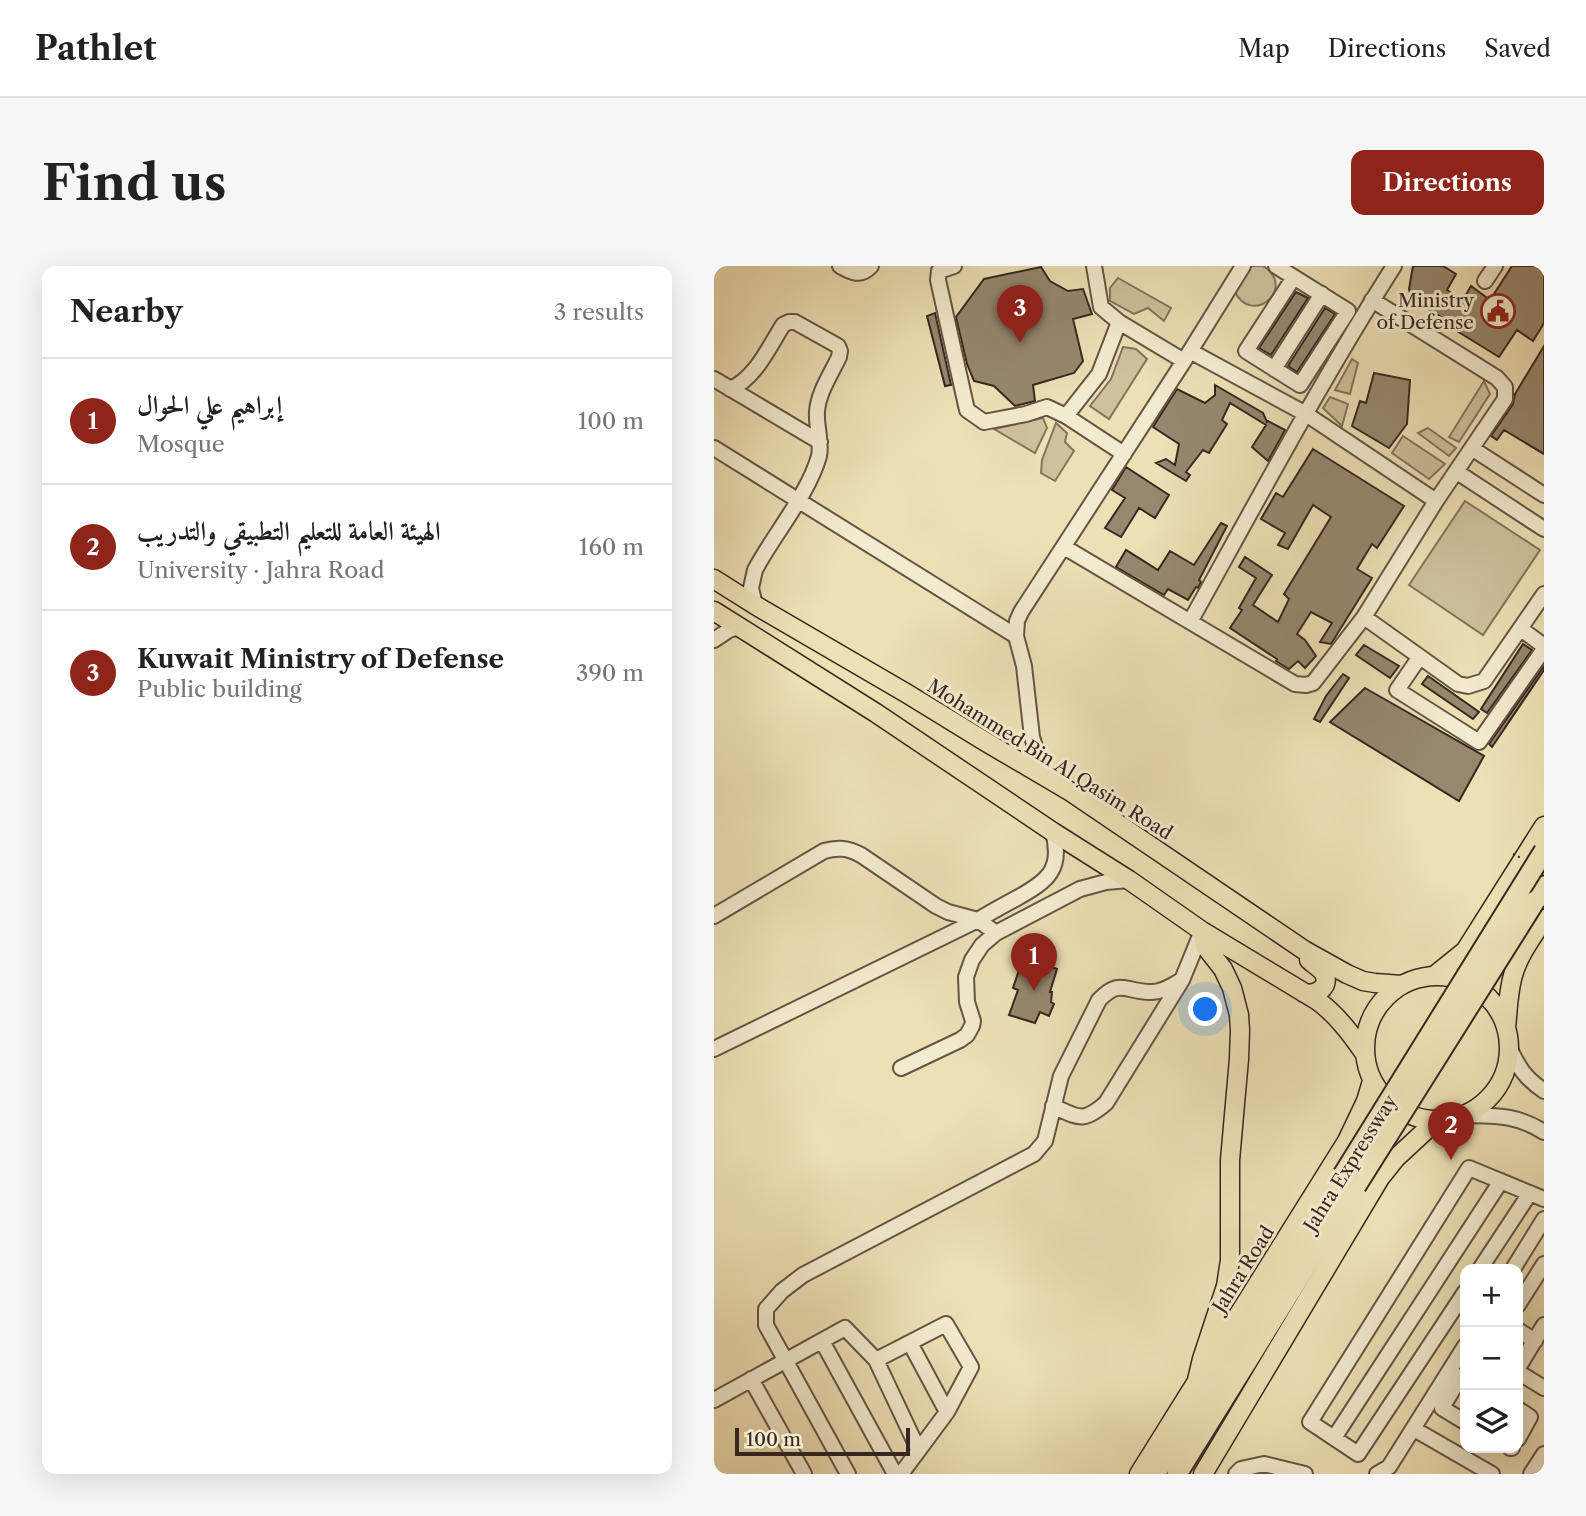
<!DOCTYPE html>
<meta charset="utf-8">
<style>
:root{--surface:#fff;--page:#f6f6f6;--text:#222;--muted:#767676;--line:#e0e0e0;--accent:#8f2418}
body{margin:0;font-family:"Libre Caslon Text",Amiri,serif;background:var(--page);color:var(--text)}
.controls{position:absolute;right:21px;bottom:21px;display:grid;overflow:hidden;border-radius:14px;box-shadow:0 7px 28px #0002}
.controls button{width:63px;height:63px;display:grid;place-items:center;padding:0;border:0;border-bottom:2px solid var(--line);background:var(--surface);color:var(--text);font:35px sans-serif}
.scale{position:absolute;left:21px;bottom:18px;width:175px;box-sizing:border-box;padding-left:7px;border:4px solid #382721;border-top:0;font-size:19px;line-height:24px;white-space:nowrap;color:#382721;-webkit-text-stroke:5px #f3ebcf;paint-order:stroke}
.you{position:absolute;left:492px;top:744px;width:24px;height:24px;margin:-18px;border:5px solid #fff;border-radius:50%;background:#1a73e8;box-shadow:0 0 0 10px #1a73e833}
.badge{display:grid;place-items:center;width:46px;height:46px;border-radius:50%;background:var(--accent);color:#fff;font-size:23px;font-weight:700}
.pin{position:absolute;translate:-50% -58px;filter:drop-shadow(0 2px 4px #0008)}
.pin::after{content:'';position:absolute;top:37px;width:24px;height:21px;background:inherit;clip-path:polygon(0 0,100% 0,50% 100%)}
.list{margin:0;padding:0;list-style:none}
h2{display:flex;justify-content:space-between;align-items:center;height:91px;margin:0;padding:0 28px;font-size:30px}
h2 small{font-size:23px;font-weight:400;color:var(--muted)}
.list li{display:grid;grid-template-columns:46px 1fr auto;gap:21px;align-items:center;box-sizing:border-box;height:126px;padding:0 28px;border-top:2px solid var(--line)}
.list b{display:block;font-size:26px;white-space:nowrap}
.list p{margin:0;font-size:23px;white-space:nowrap;color:var(--muted)}
.list em{font-size:23px;font-style:normal;color:var(--muted)}
.icon{flex:none;width:38px;height:38px;fill:none;stroke:currentColor;stroke-width:2;stroke-linecap:round;stroke-linejoin:round}
.map{position:relative;flex:none;width:830px;height:1208px;overflow:hidden;border-radius:14px}
header{display:flex;align-items:center;gap:42px;box-sizing:border-box;height:98px;padding:0 35px;background:var(--surface);border-bottom:2px solid var(--line)}
header strong{font-size:33px}
nav{display:flex;gap:38px;margin-inline-start:auto;font-size:24px}
.intro{display:flex;align-items:center;justify-content:space-between;box-sizing:border-box;height:168px;padding:0 42px}
h1{margin:0;font-size:49px}
.button{padding:18px 32px;border-radius:14px;background:var(--accent);color:#fff;font-size:24px;font-weight:700}
main{display:flex;gap:42px;padding:0 42px}
aside{flex:1;background:var(--surface);border-radius:14px;box-shadow:0 7px 28px #0002}
.map>svg:first-child{display:block}
.green{fill:#cec19c;stroke:#83745e;stroke-width:2}
.building{fill:#96876e;stroke:#382721;stroke-width:2}
.lines{fill:none;stroke-linecap:round;stroke-linejoin:round}
.minor-casing{stroke:#655546;stroke-width:18}
.major-casing{stroke:#382721;stroke-width:21}
.highway-casing{stroke:#382721;stroke-width:23}
.minor{stroke:#f3ebcf;stroke-width:14}
.major{stroke:#ede0b5;stroke-width:18}
.highway{stroke:#ede0b5;stroke-width:19}
.highway-bridge-casing{stroke:#382721;stroke-width:23;stroke-linecap:butt}
.path-bridge{stroke:#382721;stroke-width:2;stroke-dasharray:2 3.5;stroke-linecap:butt}
.highway-bridge{stroke:#ede0b5;stroke-width:19}
.labels{text-anchor:middle;stroke-width:6;stroke-linejoin:round;paint-order:stroke}
.poi-label{font-size:19px;fill:#382721;stroke:#f3ebcf;text-anchor:end}
.street-label{font-size:19px;fill:#382721;stroke:#f3ebcf}
</style>
<header>
<strong>Pathlet</strong>
<nav><a>Map</a><a>Directions</a><a>Saved</a></nav>
</header>
<div class="intro"><h1>Find us</h1><a class="button">Directions</a></div>
<main>
<aside>
<h2>Nearby<small>3 results</small></h2>
<ul class="list">
<li><span class="badge">1</span><div><b>إبراهيم علي الحوال</b><p>Mosque</p></div><em>100 m</em></li>
<li><span class="badge">2</span><div><b>الهيئة العامة للتعليم التطبيقي والتدريب</b><p>University · Jahra Road</p></div><em>160 m</em></li>
<li><span class="badge">3</span><div><b>Kuwait Ministry of Defense</b><p>Public building</p></div><em>390 m</em></li>
</ul>
</aside>
<div class="map">
<svg width="830" height="1208" viewBox="0 0 830 1208">
<rect width="100%" height="100%" fill="#ede0b5"/>
<filter id="stains"><feTurbulence type="fractalNoise" baseFrequency=".00286" numOctaves="4"/><feColorMatrix values="0 0 0 0 .2 0 0 0 0 .09 0 0 0 0 .02 0 0 0 .5 -.17"/></filter>
<radialGradient id="worn" r=".72"><stop offset=".6" stop-color="#630" stop-opacity="0"/><stop offset="1" stop-color="#630" stop-opacity=".3"/></radialGradient>
<path class="green" d="M533,0H549C584,22 537,62 520,24Z
M404,12L457,42L450,55L434,42L420,48L396,35V22Z
M409,81L422,83L433,93L395,153L376,140L397,113Z
M638,93L644,97L636,128L621,124Z
M770,115L776,128L745,176L735,171Z
M616,131L634,138L628,160L609,142Z
M329,152L333,162L321,187L280,163Z
M342,157L353,167L351,176L360,185L341,215L327,207L328,194Z
M714,162L742,182L735,190L704,167Z
M689,170L731,198L715,213L678,187Z
M751,235L826,284L769,369L695,319Z"/>
<path class="building" d="M699,0H729L742,8L733,24L749,34L757,20L776,34L798,0H830V57L819,75L803,64L785,91L730,57L732,54L697,32L695,23Z
M327,1L336,15L354,25L369,23L378,48L359,53L369,95L360,107L319,119L321,135L301,140L280,120L260,115L253,98L242,51L270,13Z
M582,26L594,32L557,89L545,82Z
M611,42L621,48L583,106L574,100Z
M221,47L237,119L231,120L213,50Z
M830,80V188L790,164L783,174L777,170L799,138L801,128Z
M660,107L696,114L693,158L675,182L638,160L646,135L652,137Z
M501,119L549,147L553,156L554,155L571,164L554,195L538,181L552,159L516,137L508,154L513,158L495,187L489,184L472,206L476,209L472,215L442,197L452,193L461,199L465,178L439,161L463,123L491,137L501,129Z
M599,183L690,240L663,282L658,278L643,303L658,312L617,378L606,376L618,357L597,346L583,368L591,374L602,390L591,402L584,395L575,403L562,395L563,393L516,362L528,344L525,342L542,312L525,301L531,291L558,309L539,339L564,356L575,333L570,328L617,251L599,239L574,283L564,279L571,267L547,253L562,227L569,231Z
M412,201L455,229L441,252L425,242L407,271L391,262L411,232L398,224Z
M507,257L513,260L485,314L487,316L484,322L482,321L474,334L454,323L450,329L402,301L412,284L444,304L456,285L480,299Z
M809,378L818,384L773,447L767,443Z
M650,379L685,400L676,412L642,389Z
M830,400V404L778,481L775,478Z
M629,408L635,412L606,456L600,453L612,430Z
M714,410L765,446L759,453L708,418Z
M651,422L770,490L745,535L616,456Z
M309,692L343,703L336,726H338L337,736L340,738L335,750L326,746L321,757L295,749L304,724L299,722Z"/>
<g class="lines">
<g class="minor-casing">
<path id="minor" d="M126,0C138,7 147,11 157,0
M240,0L225,5L224,14L253,144L270,156L312,148L333,141L352,150L410,188
M380,0L387,41L405,56L470,95
M562,0C586,15 610,30 634,45L586,119L532,85L580,11
M771,15L781,0
M476,85L592,148L722,235
M560,103L608,28
M0,113L106,176
M16,123C41,113 55,81 69,59L75,56H81L124,80L126,85L125,91C117,108 104,127 103,146C102,161 108,175 105,190C94,229 60,268 41,304L37,322L41,339
M352,150L385,108L405,56
M0,182L302,370
M759,183L830,229
M743,206L830,263
M350,281L581,418L592,419L599,417L650,351L722,235L791,133V121L783,112L658,34
M650,351L744,418L754,420L770,415L830,328
M476,356C542,237 607,115 680,0
M807,363L830,380
M0,374L15,364L25,361
M705,392L683,424L765,476L830,383
M337,511L328,503L318,471L310,400L302,370L303,355L307,346L470,95L529,0
M0,650L110,585C124,581 134,582 147,589L222,640L234,646L264,654L0,783
M282,667L264,654C277,646 290,639 303,632C334,615 349,603 339,566
M795,781C805,802 810,811 830,825
M187,802L246,774L253,769L258,760L259,755L253,736L252,711L258,694L268,679L282,667L366,623L392,616L415,614
M339,840C365,852 369,857 392,837L468,714L488,665
M748,849C782,850 801,848 830,866
M766,1003L816,927
M799,1003L830,953
M751,1026L644,1188L596,1156L755,902L830,933
M804,1039L830,998
M804,1064L821,1075
M108,1075L181,1208
M196,1077L233,1146
M162,1094L232,1058L257,1101L233,1146L187,1208
M804,1102L830,1059
M804,1106L830,1122
M751,1112L747,1110L728,1142L751,1156
M37,1113L90,1208
M0,1134L131,1062L162,1094L204,1183
M804,1143L816,1151L804,1173
M700,1163L778,1208
M620,1172L787,915
M796,1182H798
M134,1208L52,1059V1043L68,1025L89,1009L320,888L331,875L347,810L385,734C406,712 412,726 436,726C448,727 458,719 468,714
M522,1208L527,1203L550,1198L591,1208
M663,1208L675,1201L751,1080
M817,1208L830,1188"/>
</g>
<g class="major-casing">
<path id="major" d="M0,313L41,339L192,427L272,476L357,526L590,684L633,708L649,715L661,717L688,719
M0,345L162,447L339,566L415,614L488,665L604,735C624,750 637,768 651,788
M651 782a72 72 0 1 1 144 0a72 72 0 1 1-144 0Z
M720,710L751,685L830,560
M590,727C603,730 618,720 609,706C605,701 599,698 595,694
M792,762C794,743 794,724 800,706C806,687 819,670 830,653
M483,1114L488,1093L512,1020L516,994V894L525,793L526,764L525,749L518,722L509,703L491,680L488,665
M425,1208L633,875L652,835L658,815
M489,1208L666,912L682,892L723,854"/>
</g>
<g class="highway-casing">
<path id="highway" d="M821,635L830,620
M441,1208L629,909
M463,1208L642,920"/>
</g>
<use href="#minor" class="minor"/>
<use href="#major" class="major"/>
<use href="#highway" class="highway"/>
<g class="highway-bridge-casing">
<path id="highway-bridge" d="M629,909L830,585
M642,920L821,635"/>
</g>
<path class="path-bridge" d="M799,588L807,592"/>
<use href="#highway-bridge" class="highway-bridge"/>
</g>
<defs>
<g id="civic-ring" transform="scale(1.75)"><circle r="9.5" fill="#f3ebcf" stroke="#8f2418" stroke-width="1.5"/><path d="M-.6-6.5H3V-4.5H.6V-3L4-1V1h2V6H-6V1h2V-1L-.6-3ZM-1.2 2.5V6h2.4V2.5Z" fill="#8f2418"/></g>
</defs>
<g fill-rule="evenodd">
<use href="#civic-ring" x="784" y="45"/>
</g>
<g class="labels">
<g class="poi-label">
<text x="760" y="41">Ministry<tspan x="760" dy="22">of Defense</tspan></text>
</g>
<g class="street-label">
<text transform="translate(336 493) rotate(32)" y="7">Mohammed Bin Al Qasim Road</text>
<text transform="translate(636 897) rotate(-58)" y="7">Jahra Expressway</text>
<text transform="translate(529 1003) rotate(-58)" y="7">Jahra Road</text>
</g>
</g>
<rect width="100%" height="100%" filter="url(#stains)"/>
<rect width="100%" height="100%" fill="url(#worn)"/>
</svg>
<div class="controls">
<button>+</button>
<button>−</button>
<button><svg class="icon" aria-label="layers" viewBox="0 0 24 24"><path d="M12 4l9 5-9 5-9-5zM3 14l9 5 9-5"/></svg></button>
</div>
<div class="scale">100 m</div>
<div class="you"></div>
<div class="pin badge" style="left:320px;top:725px">1</div>
<div class="pin badge" style="left:737px;top:894px">2</div>
<div class="pin badge" style="left:306px;top:77px">3</div>
</div>
</main>
